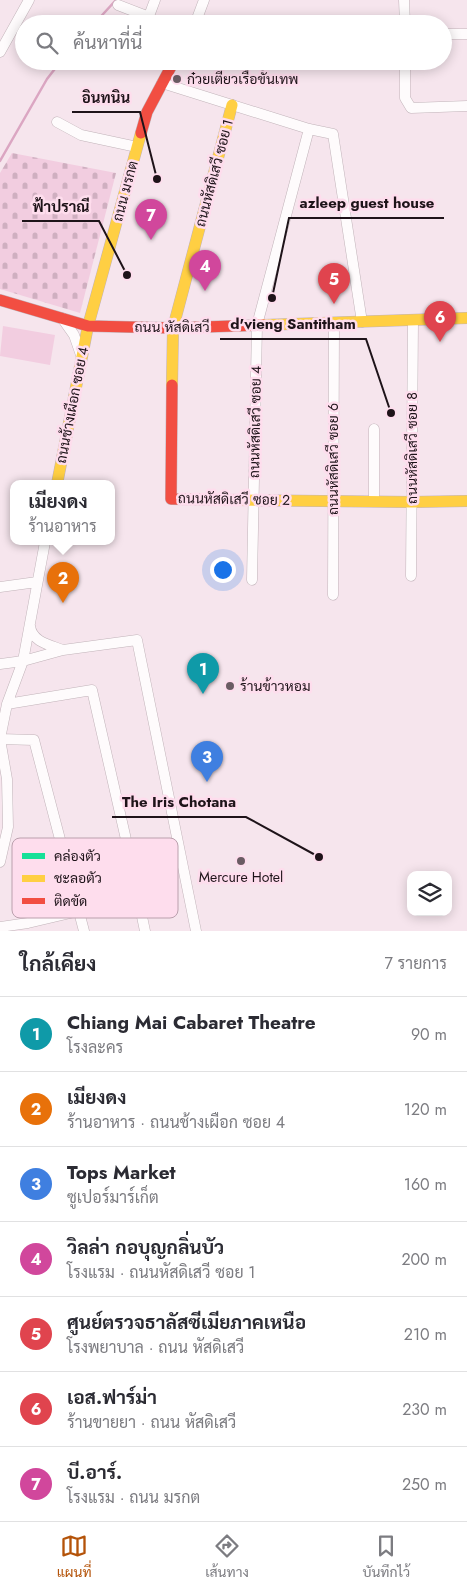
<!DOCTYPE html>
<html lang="th">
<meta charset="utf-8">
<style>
:root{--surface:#fff;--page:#f2f2f3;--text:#2b2b33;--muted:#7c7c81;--line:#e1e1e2;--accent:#b45309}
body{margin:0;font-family:Jost,Sarabun,sans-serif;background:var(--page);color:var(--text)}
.controls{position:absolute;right:15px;bottom:15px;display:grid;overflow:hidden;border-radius:10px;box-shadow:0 2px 12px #0003}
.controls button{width:45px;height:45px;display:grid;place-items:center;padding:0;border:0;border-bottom:1px solid var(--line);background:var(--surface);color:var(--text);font:25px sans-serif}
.you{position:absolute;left:222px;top:569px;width:18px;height:18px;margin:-12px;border:4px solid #fff;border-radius:50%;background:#1a73e8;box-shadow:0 0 0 8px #1a73e833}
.badge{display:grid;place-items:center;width:32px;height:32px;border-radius:50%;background:var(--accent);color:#fff;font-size:16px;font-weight:700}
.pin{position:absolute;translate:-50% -41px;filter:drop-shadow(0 1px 2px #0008)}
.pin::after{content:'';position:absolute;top:26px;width:18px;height:15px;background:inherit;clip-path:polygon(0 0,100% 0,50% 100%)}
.popup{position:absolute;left:10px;top:480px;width:105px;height:65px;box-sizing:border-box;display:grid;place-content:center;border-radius:10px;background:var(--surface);filter:drop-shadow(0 1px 4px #0005);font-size:16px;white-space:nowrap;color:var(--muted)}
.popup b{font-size:19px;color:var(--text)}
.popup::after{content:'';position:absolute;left:50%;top:100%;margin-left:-10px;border:10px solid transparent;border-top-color:var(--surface)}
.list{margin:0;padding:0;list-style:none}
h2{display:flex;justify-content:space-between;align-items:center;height:65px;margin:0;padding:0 20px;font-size:21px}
h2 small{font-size:16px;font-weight:400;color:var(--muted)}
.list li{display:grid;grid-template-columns:32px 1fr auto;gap:15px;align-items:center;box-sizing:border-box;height:75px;padding:0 20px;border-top:1px solid var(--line)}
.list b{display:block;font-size:19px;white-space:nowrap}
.list p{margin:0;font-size:16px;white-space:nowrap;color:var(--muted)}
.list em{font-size:16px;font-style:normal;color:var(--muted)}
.icon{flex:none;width:28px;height:28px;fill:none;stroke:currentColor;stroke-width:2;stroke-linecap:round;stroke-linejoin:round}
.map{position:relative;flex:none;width:467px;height:931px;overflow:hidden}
.search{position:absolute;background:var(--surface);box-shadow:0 2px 12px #0003;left:15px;right:15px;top:15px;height:55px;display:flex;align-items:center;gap:12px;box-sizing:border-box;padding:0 18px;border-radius:28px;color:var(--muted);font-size:19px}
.sheet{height:590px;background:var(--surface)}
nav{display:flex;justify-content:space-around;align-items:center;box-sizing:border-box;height:70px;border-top:1px solid var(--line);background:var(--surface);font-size:14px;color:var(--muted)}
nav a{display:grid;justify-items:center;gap:2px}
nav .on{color:var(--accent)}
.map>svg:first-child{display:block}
.cemetery{fill:url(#cemetery-stones)}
.pitch{fill:#f2cde0}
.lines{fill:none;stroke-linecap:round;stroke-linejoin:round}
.stream{stroke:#dba6c2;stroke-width:2.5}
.street-casing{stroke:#c1b3b9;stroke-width:11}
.slow-casing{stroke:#c1b3b9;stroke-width:12}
.jam-casing{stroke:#c1b3b9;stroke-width:12}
.street{stroke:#fefbfc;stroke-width:10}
.slow{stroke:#ffcf43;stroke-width:11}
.jam{stroke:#f24e42;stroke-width:11}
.poi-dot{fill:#6a5c63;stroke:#fedded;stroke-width:2}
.labels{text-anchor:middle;stroke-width:5;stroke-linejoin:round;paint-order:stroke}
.poi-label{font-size:14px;fill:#1e1319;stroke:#fedded;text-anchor:start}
.street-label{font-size:14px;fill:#1e1319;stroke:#fedded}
.key{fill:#fedded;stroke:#bba0ad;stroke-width:1}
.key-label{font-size:14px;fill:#1e1319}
.leader{fill:none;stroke:#1e1319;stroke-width:2}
.callout-dot{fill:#1e1319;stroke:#fedded;stroke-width:2}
.callout-label{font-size:15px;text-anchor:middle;font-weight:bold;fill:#1e1319;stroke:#fedded;stroke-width:5;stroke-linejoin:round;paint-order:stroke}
</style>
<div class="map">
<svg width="467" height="931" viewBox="0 0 467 931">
<defs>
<pattern id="cemetery-stones" width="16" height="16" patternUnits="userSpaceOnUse" patternTransform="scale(1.25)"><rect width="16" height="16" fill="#f2cde0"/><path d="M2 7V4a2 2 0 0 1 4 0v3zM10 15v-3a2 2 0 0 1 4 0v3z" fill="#cfafc0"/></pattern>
</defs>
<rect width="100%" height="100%" fill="#f6e5ed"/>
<path class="cemetery" d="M12,153L116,173L80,313L0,289V173Z"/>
<path class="pitch" d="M3,326L55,335L50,365L0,356Z"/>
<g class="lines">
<path class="stream" d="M94,24L116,0
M0,161L47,79L61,61"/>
<g class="street-casing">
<path id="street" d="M404,0L405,24
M118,5L149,17
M146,24L155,0
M195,24L204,0
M443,34H467
M0,52L29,0
M405,61V98L411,108L467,106
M162,83L309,129L333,134L362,322
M57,122L81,135L137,147
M62,318L74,335L81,355
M374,501V429
M411,576L413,320
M252,580L257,325L309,129
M0,587L37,582
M333,595L334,323
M30,626C32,642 50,645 63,650
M0,664L23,661L63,650L137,640L196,931
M7,704L92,690L125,835L145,931
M0,739L34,740L84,931
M0,862L8,827L7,779L0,739L7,704L23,661L45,542
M0,927L28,923L79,911"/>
</g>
<g class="slow-casing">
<path id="slow" d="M263,325L467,318
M172,385L173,328L232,105
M57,484L88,326L141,133
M238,500L412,502L467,501"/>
</g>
<g class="jam-casing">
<path id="jam" d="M141,133L147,112L174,61
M0,300L88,326L173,328L263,325
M172,385L171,499L238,500"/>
</g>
<use href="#street" class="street"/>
<use href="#slow" class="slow"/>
<use href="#jam" class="jam"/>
</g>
<g class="poi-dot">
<circle cx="177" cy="79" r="5"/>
<circle cx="230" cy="686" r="5"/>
<circle cx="241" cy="861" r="5"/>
</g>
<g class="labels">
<g class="poi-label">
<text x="187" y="84">ก๋วยเตี๋ยวเรือขั้นเทพ</text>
<text x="240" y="691">ร้านข้าวหอม</text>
<text x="241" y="882" text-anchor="middle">Mercure Hotel</text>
</g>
<g class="street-label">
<text transform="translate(214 173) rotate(-75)" y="5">ถนนหัสดิเสวี ซอย 1</text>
<text transform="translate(125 191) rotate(-75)" y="5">ถนน มรกต</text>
<text x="172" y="332">ถนน หัสดิเสวี</text>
<text transform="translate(72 405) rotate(-79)" y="5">ถนนช้างเผือก ซอย 4</text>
<text transform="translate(255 422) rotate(-89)" y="5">ถนนหัสดิเสวี ซอย 4</text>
<text transform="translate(412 448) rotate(-90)" y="5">ถนนหัสดิเสวี ซอย 8</text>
<text transform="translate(333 459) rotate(-90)" y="5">ถนนหัสดิเสวี ซอย 6</text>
<text transform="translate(234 499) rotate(1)" y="5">ถนนหัสดิเสวี ซอย 2</text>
</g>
</g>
<rect x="12" y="838" width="166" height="80" rx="8" class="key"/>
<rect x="22" y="853" width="23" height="6" fill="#16e098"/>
<rect x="22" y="875" width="23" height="7" fill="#ffcf43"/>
<rect x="22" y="898" width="23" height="6" fill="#f24e42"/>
<g class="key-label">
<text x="54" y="861">คล่องตัว</text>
<text x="54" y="883">ชะลอตัว</text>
<text x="54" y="906">ติดขัด</text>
</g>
<path class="leader" d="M157 179L140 112H72M272 298L289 218H444M127 275L99 221H22M391 413L366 339H220M319 857L246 817H112"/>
<g class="callout-dot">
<circle cx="157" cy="179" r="5"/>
<circle cx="272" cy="298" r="5"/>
<circle cx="127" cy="275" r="5"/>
<circle cx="391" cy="413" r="5"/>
<circle cx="319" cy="857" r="5"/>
</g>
<g class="callout-label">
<text x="106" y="103">อินทนิน</text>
<text x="367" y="208">azleep guest house</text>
<text x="61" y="212">ฟ้าปราณี</text>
<text x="293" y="329">d'vieng Santitham</text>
<text x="179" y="807">The Iris Chotana</text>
</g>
</svg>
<div class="controls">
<button><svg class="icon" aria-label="layers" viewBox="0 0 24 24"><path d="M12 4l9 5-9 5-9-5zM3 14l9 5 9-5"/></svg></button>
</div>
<div class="you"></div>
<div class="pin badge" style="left:203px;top:694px;background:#0f9aa8">1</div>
<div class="pin badge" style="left:63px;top:603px;background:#e8710a">2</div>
<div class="popup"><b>เมียงดง</b>ร้านอาหาร</div>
<div class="pin badge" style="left:207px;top:782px;background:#3f7fe0">3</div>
<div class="pin badge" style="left:205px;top:291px;background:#d1479c">4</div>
<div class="pin badge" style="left:334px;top:304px;background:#e0444e">5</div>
<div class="pin badge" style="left:440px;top:342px;background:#e0444e">6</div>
<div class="pin badge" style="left:151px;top:240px;background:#d1479c">7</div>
<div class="search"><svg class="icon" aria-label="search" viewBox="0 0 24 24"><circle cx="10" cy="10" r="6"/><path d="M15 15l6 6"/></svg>ค้นหาที่นี่</div>
</div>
<section class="sheet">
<h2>ใกล้เคียง<small>7 รายการ</small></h2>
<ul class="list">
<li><span class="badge" style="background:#0f9aa8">1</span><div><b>Chiang Mai Cabaret Theatre</b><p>โรงละคร</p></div><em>90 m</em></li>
<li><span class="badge" style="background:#e8710a">2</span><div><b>เมียงดง</b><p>ร้านอาหาร · ถนนช้างเผือก ซอย 4</p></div><em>120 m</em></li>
<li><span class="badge" style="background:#3f7fe0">3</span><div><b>Tops Market</b><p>ซูเปอร์มาร์เก็ต</p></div><em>160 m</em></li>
<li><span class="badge" style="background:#d1479c">4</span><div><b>วิลล่า กอบุญกลิ่นบัว</b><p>โรงแรม · ถนนหัสดิเสวี ซอย 1</p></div><em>200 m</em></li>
<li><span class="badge" style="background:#e0444e">5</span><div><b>ศูนย์ตรวจธาลัสซีเมียภาคเหนือ</b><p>โรงพยาบาล · ถนน หัสดิเสวี</p></div><em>210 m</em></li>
<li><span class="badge" style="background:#e0444e">6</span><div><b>เอส.ฟาร์ม่า</b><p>ร้านขายยา · ถนน หัสดิเสวี</p></div><em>230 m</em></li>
<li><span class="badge" style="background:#d1479c">7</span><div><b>บี.อาร์.</b><p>โรงแรม · ถนน มรกต</p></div><em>250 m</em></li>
</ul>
</section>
<nav>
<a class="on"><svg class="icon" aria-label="map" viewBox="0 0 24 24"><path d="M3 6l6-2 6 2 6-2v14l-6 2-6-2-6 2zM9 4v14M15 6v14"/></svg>แผนที่</a>
<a><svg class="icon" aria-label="directions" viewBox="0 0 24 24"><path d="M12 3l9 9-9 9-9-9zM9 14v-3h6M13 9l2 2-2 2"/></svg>เส้นทาง</a>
<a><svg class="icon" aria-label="saved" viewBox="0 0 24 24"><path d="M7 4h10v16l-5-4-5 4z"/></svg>บันทึกไว้</a>
</nav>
